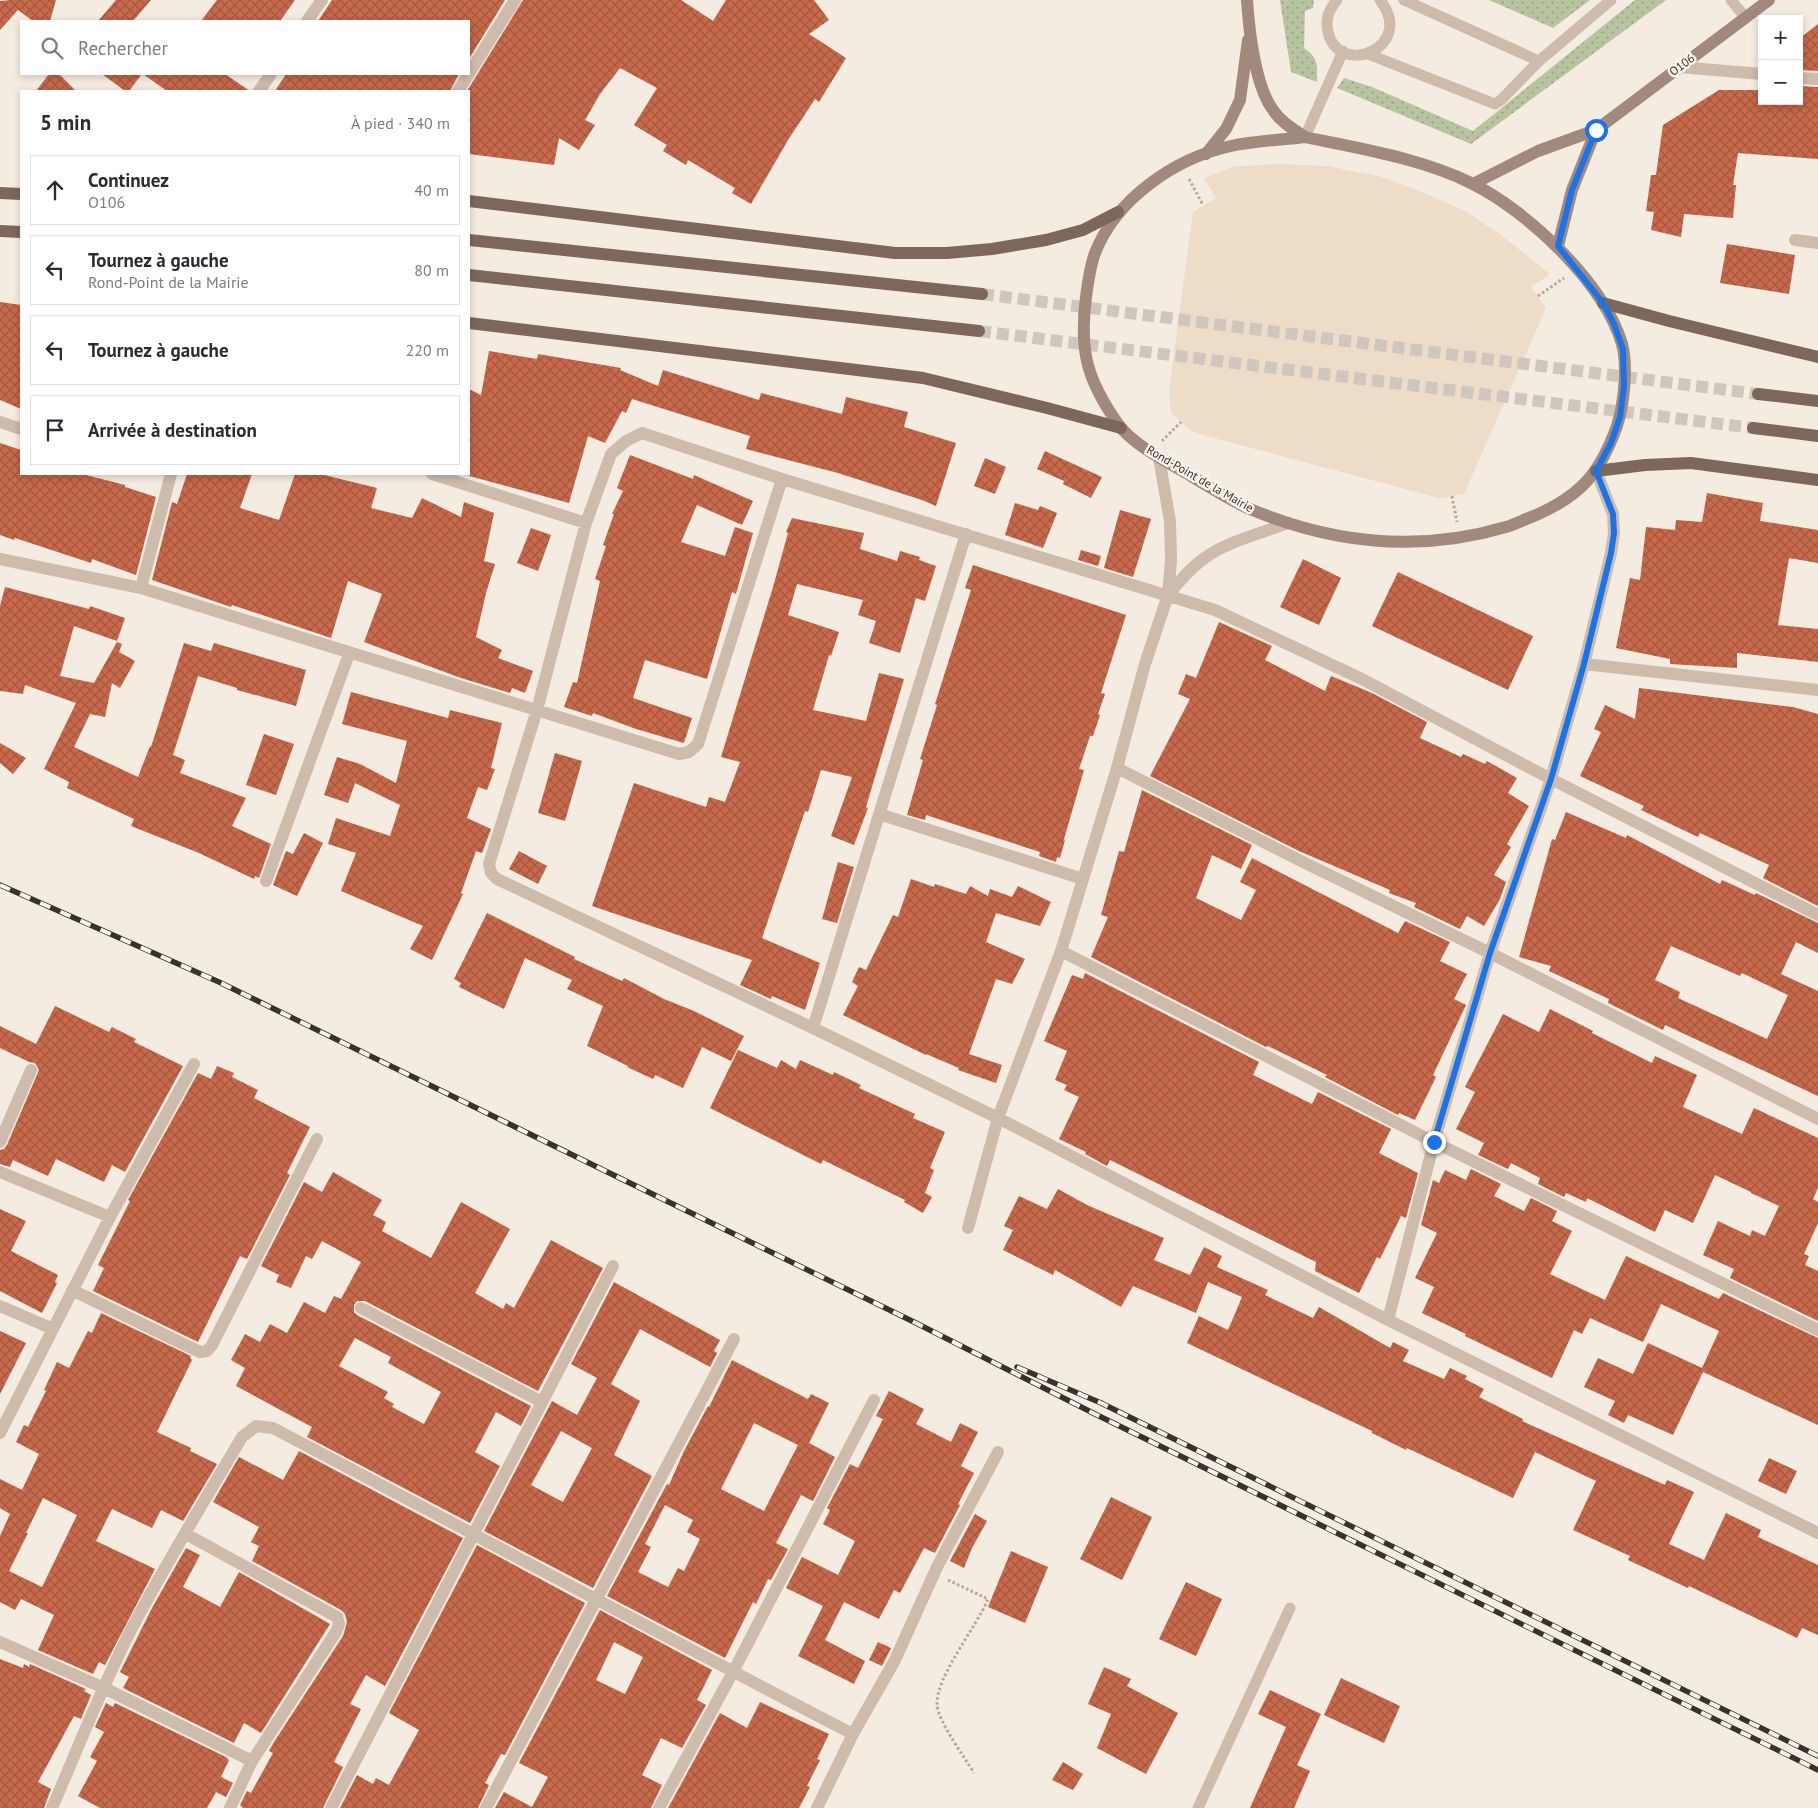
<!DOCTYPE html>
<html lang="fr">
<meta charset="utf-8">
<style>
:root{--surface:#fff;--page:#f2f2f3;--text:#2b2b33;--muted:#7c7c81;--line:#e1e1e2}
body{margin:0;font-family:"PT Sans",sans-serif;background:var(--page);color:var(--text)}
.controls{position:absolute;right:15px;top:15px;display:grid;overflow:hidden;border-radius:0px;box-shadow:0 2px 8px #0003}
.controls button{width:45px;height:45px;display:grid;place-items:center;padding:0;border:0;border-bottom:1px solid var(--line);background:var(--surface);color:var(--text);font:25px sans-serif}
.stop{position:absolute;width:15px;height:15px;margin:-11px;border:4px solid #1a73e8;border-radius:50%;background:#fff}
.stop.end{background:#1a73e8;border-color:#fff;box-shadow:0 1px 5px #0008}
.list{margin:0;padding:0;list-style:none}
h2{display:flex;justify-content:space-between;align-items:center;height:65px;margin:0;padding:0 20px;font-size:21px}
h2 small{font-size:16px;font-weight:400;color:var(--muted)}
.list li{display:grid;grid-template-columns:32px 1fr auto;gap:15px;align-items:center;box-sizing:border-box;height:70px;margin:0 10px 10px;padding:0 10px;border:1px solid var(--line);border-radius:0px}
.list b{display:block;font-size:19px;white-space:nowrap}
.list p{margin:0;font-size:16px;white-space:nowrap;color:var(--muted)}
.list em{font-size:16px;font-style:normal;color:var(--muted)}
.icon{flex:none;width:28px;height:28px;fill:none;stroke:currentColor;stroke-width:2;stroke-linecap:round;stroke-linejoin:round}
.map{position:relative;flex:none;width:1818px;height:1808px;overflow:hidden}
.search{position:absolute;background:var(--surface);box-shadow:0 2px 8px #0003;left:20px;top:20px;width:450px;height:55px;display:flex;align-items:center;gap:12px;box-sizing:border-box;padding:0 18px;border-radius:0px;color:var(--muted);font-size:19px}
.panel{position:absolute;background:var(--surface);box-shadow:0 2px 8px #0003;left:20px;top:90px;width:450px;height:385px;border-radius:0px}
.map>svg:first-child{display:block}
.grass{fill:url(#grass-dots)}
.plaza{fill:#ecdcc8}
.building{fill:url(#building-cross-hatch);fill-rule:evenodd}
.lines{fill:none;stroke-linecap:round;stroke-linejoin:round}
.primary-tunnel{stroke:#cfc6bd;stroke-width:12;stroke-dasharray:12 6;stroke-linecap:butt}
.path{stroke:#b9a596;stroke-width:3;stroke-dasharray:2.5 2.5;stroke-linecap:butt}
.lane{stroke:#cdbbac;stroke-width:11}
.street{stroke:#cdbbac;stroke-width:12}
.secondary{stroke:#a18a7d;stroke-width:12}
.primary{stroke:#7d675c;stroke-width:12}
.rail-casing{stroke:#3b302b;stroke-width:5.5}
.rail{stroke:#fbf5ee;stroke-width:4;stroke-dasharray:11;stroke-linecap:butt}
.route{stroke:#1a73e8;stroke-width:6}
.labels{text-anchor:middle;stroke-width:5;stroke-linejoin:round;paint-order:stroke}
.street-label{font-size:12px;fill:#3b302b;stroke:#fbf5ee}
</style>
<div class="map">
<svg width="1818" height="1808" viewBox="0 0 1818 1808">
<defs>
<pattern id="grass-dots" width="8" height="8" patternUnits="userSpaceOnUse" patternTransform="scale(1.25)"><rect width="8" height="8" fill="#b8c4a0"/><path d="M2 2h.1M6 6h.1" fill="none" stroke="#97a083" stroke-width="1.8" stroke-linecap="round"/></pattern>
<pattern id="building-cross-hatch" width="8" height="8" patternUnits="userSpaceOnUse" patternTransform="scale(1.25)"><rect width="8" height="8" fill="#c8694b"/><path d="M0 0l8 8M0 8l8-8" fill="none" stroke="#a4573f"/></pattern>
</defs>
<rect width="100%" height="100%" fill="#f4ebe1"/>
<path class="grass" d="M1280,0H1314L1313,8L1305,11L1304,48C1319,58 1317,65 1317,82L1291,72Z
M1489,0H1590L1553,28Z
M1635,0H1666L1471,144L1337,88L1344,78L1372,87L1473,131Z"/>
<path class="plaza" d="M1277,164L1327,166L1382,177L1427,194L1467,212L1501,235L1550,274L1531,287L1546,308L1464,494L1439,498L1210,437L1191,431L1171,413L1169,391L1193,212L1216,198L1204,178L1233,167Z"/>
<path class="building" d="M11,0H56L50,21H33L18,10L0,30V1Z
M116,0H151L133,21H98Z
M217,0H295L280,21H201Z
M332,0H505L469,59V21H318Z
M523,0H681L713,21L726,0H814L829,20L809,34L846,58L819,102L815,99L788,140L751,204L732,193L735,188L688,160L686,165L663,151L667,145L634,125L657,88L620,68L600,94L585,120L595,125L579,150L559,138L554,165L469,154V91H467Z
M1818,24V71L1799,70V39Z
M49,74H59L76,91H36Z
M102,74H142L129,91H125Z
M143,74H225L250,91H167Z
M286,74H459L450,91H275Z
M1799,86L1818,87V159L1738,153L1733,185H1736L1733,218L1684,214L1681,237L1651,230L1654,212L1646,211L1651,175H1656L1663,125L1719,90H1762V101H1799Z
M1727,244L1795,255L1789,294L1720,283Z
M0,302L21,305V409L0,400Z
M489,351L537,359L538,354L621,368L620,370L658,386L663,370L759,400L761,393L842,414L846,397L908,412L904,427L956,443L936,506L922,500L838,473L746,449L750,436L632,399L626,413L622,411L605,443L588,436L569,503L469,476V389L481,395Z
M0,443L21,450V474H82L125,485V487L156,497L136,575L92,559L91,563L15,538L14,540L0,535Z
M1045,451L1102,477L1091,498L1063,484L1064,481L1037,469Z
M630,455L693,479L694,475L753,501L742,525L697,505L681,542L725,556L735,527L753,533L736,594L732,592L707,679L645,660L633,698L692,718L684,743L636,729L593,713L592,716L564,707L573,682L577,683L600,581L595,579L606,546L603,545L614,514H612L623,491L617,488Z
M985,458L1006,467L995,494L974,486Z
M187,474H252L240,508L279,520L295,474H320L377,488L371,508L412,518L422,498L461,517L464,502L494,513L484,561L495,564L486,593L476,637L502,650L498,658L533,671L525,693L512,688L510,693L461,678L364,642L382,594L348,581L331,638L232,605L231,607L152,580L172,502L177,504Z
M1707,493L1763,503L1760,521L1818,530V563L1789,558L1778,625L1818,629V662L1737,653V668L1670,664V659L1616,648L1630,578L1640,580L1646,527L1675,530L1676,520L1702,522Z
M1015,503L1038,510L1040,506L1057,513L1043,548L1005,535Z
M1120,510L1151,519L1133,577L1104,568Z
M792,518L864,533L860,549L897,561L900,551L920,557L919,560L936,566L925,601L916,598L900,653L869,643L876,621L858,615L863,600L797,584L788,615L839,632L831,656L829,655L813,710L866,721L879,673L904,679L866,807L868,808L854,845L831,836L852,777L821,770L808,812L805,811L762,938L820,963L805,1010L772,996L771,999L740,985L752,960L592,906L634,783L706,807L709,797L725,802L740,762L721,757L773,587L788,533L786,532Z
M531,528L551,535L538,571L517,563Z
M1081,550L1101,556L1098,566L1078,560Z
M1303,559L1341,578L1319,625L1280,607Z
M973,565L1126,615L1101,693L1105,694L1098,714L1100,715L1093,736H1090L1079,769L1084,770L1064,839L1065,840L1060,858L1057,857L1056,862L1039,856L1040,852L966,828L926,815L925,820L907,815L923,760L920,759L937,705L935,704L971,590L965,588Z
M1398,572L1533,636L1508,690L1372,626Z
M5,587L89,609L90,606L125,618L117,641L74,626L60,676L94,683L117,642L122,644L119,652L135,661L120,688L112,683L105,717L90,714L74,747L138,777L150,746L151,747L184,643L211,651L214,643L306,670L296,706L237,690V688L198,676L173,755L185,760L180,773L246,798L232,826L271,844L259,878L255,876L254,879L199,853L131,826L134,819L67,788L69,782L44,769L76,703L25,685L23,694L0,691V606Z
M1219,622L1272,646L1265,660L1325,691L1331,676L1372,693L1427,722L1420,738L1461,757L1463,754L1485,764L1487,761L1517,778L1508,793L1529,806L1507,844L1511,847L1494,875L1506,882L1500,899L1484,926L1467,916L1460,929L1414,907L1416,903L1389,893L1390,890L1299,851L1150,776L1190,699L1178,694L1186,674L1196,678Z
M1639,688L1793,707L1818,714V906L1763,878L1769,865L1700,833L1698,837L1641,810L1644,806L1580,776L1601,732L1594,729L1605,705L1635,719Z
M351,692L448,718L450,710L502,723L491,768L495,769L487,790L478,787L467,818L491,829L482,853L476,851L461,893L463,894L432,960L410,949L423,926L341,891L356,853L328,844L336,818L390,836L400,805L355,783L348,803L324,795L337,757L360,764L396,783L407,741L342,724Z
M264,734L294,744L276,795L246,785Z
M0,743L26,758L13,774L0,763Z
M555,753L582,761L565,821L538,813Z
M1142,790L1252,845L1241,869L1212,855L1196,898L1241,920L1256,890L1240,882L1252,858L1398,933L1405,921L1450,942L1440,961L1467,974L1454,999L1466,1005L1433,1075L1436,1077L1415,1120L1399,1113L1398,1115L1325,1077L1327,1075L1268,1046L1266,1047L1091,957L1108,917L1101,915L1119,851L1124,852Z
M1566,812L1626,838L1627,835L1720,884L1722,880L1755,895L1756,893L1818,923V953L1796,942L1781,974L1818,991V1096L1665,1025L1663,1030L1608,1003L1609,999L1549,971L1551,966L1519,957L1552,839L1555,840ZM1671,946L1740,976L1742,973L1788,995L1767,1039L1678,998L1680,992L1655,980Z
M304,833L323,843L297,896L273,885L286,851L293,854Z
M519,851L547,866L538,884L509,869Z
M838,862L854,867L837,923L822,919Z
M911,879L934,887L935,884L966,894L970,886L988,896L990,889L1012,897L1018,886L1051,902L1040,926L996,913L986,942L1025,959L1012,984L996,979L969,1054L1002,1065L996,1083L958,1070L959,1068L926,1054V1055L843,1015L858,986L852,982L859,967L866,970L893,915L898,917Z
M487,913L575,957L574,959L622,981L624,978L664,999L694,1011L744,1036L731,1061L702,1047L683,1088L655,1075L653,1079L627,1067L628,1066L587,1046L603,1006L567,989L572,980L525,958L504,1009L459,987L461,983L454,979Z
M1085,973L1259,1062L1253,1075L1312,1104L1318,1092L1391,1129L1379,1153L1418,1173L1406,1218L1401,1216L1380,1259L1377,1257L1359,1293L1315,1271L1316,1262L1110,1160L1107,1166L1085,1154L1086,1152L1059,1139L1079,1097L1064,1090L1067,1085L1055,1080L1067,1051L1044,1041L1072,975L1083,979Z
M55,1006L109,1032L112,1027L136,1039L134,1042L183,1066L125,1172L112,1165L104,1182L56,1159L48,1176L13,1160L10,1167L0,1164V1150L4,1149L7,1145L39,1070L35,1063L29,1062L0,1048V1026L36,1044Z
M1550,1009L1593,1031L1592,1033L1652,1063L1655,1056L1697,1075L1683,1107L1742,1134L1754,1108L1818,1138V1188L1813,1199L1818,1202V1223L1804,1254L1809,1256L1805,1265L1818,1271V1321L1730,1278L1734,1269L1703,1255L1718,1221L1750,1236L1752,1230L1765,1236L1779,1206L1751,1193V1192L1715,1175L1693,1223L1665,1210L1655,1232L1587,1198L1586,1202L1566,1193L1564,1197L1538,1184L1540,1178L1511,1163L1508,1169L1478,1155L1484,1143L1456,1129L1475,1092L1465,1087L1503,1014L1539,1032Z
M738,1050L777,1068L781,1060L796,1069L800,1060L833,1075L834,1072L861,1085L859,1088L915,1114L913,1118L945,1132L930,1168L934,1170L925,1193L932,1197L923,1213L904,1202L905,1200L823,1160L821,1164L710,1108Z
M217,1066L234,1073L232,1077L258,1090L254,1098L310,1127L287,1173L290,1175L247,1259L240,1256L198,1342L93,1291L104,1268L98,1265L130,1201L128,1200L198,1073L211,1079Z
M1471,1169L1501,1184L1494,1196L1524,1211L1531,1198L1557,1211L1552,1221L1572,1231L1550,1274L1605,1300L1626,1256L1719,1299L1723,1293L1818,1338V1425L1703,1372L1673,1435L1628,1415L1624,1423L1608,1415L1615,1401L1584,1387L1598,1358L1633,1374L1648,1343L1702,1368L1719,1331L1661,1304L1643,1342L1590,1318L1582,1334L1574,1330L1552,1378L1465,1336L1466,1334L1422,1313L1434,1287L1415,1278L1437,1233L1421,1225L1433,1180L1439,1183L1445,1170L1466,1180Z
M333,1172L382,1200L373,1215L386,1222L382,1231L431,1258L461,1202L510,1229L475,1293L503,1309L506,1303L514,1308L551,1240L603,1268L538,1391L365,1301H357L354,1305V1312L357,1315L531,1406L521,1426L496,1412L475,1452L500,1466L470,1523L307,1437L312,1427L236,1386L245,1368L231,1360L245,1334L260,1342L270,1324L287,1333L304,1302L325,1313L334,1296L341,1299L361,1262L322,1241L312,1259L306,1256L291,1288L276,1282L279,1275L261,1266L304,1182L322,1192ZM355,1338L391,1357L388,1363L441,1392L424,1424L392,1407L394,1404L384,1398L388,1392L339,1366Z
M1058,1189L1087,1205L1164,1238L1154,1260L1190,1275L1204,1247L1222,1256L1217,1267L1268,1290L1265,1295L1313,1318L1319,1307L1390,1348L1393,1342L1409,1350L1403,1361L1444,1379L1450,1368L1467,1376L1465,1379L1484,1389L1479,1397L1523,1419L1522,1421L1665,1485L1667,1480L1694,1492L1669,1544L1704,1560L1726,1513L1761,1530L1758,1537L1818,1565V1635L1802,1628L1797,1638L1689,1586L1688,1588L1628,1560L1630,1556L1573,1530L1596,1481L1535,1452L1513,1498L1407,1448L1406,1450L1372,1433V1431L1187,1343L1199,1316L1228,1330L1242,1297L1208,1282L1196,1313L1133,1286L1121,1307L1055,1270L1053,1275L1003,1250L1013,1230L1004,1226L1019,1196L1047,1209Z
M0,1209L26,1221L11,1251L58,1275L55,1282L57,1283L42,1313L0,1291Z
M614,1282L720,1340L714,1351L717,1353L710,1367L640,1329L611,1384L640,1401L614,1455L652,1476L593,1588L484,1531L552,1401L577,1415L597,1378L571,1364ZM561,1431L592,1448L563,1502L531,1485Z
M101,1313L191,1356L190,1358L192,1360L157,1432L191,1448L190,1451L217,1464L183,1521L161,1510L152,1528L112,1509L96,1541L155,1569L105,1665L99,1662L93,1674L38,1650L54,1615L21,1599L15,1610L0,1602V1536L10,1514L0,1508V1479L22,1490L39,1454L16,1442L24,1425L28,1427L46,1391L44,1390L57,1362L69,1368L88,1331L92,1333ZM43,1498L77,1515L42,1587L9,1571L28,1533H26Z
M0,1331L26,1343L0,1394Z
M732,1360L808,1399L811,1394L829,1403L809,1443L835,1457L813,1501L801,1495L776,1543L788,1549L771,1580L768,1579L756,1604L753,1602L725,1658L607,1596L667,1484L669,1485L684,1451L708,1406L709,1407ZM754,1423L798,1445L764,1511L721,1489ZM665,1505L693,1520L687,1532L700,1539L684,1571L678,1568L668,1587L638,1572L651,1547L645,1544Z
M889,1391L924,1409L916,1424L951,1442L960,1423L978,1432L961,1466L974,1473L958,1504L960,1505L935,1553L924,1548L900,1593L894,1590L879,1619L844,1602L825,1640L865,1661L854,1684L798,1656L823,1606L786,1588L802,1557L838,1575L855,1541L823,1524L830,1510L827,1508L850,1464L858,1468L883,1419L876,1416Z
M299,1451L463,1538L385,1686L366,1675L350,1704L361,1709L334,1762L343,1767L323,1808H243L240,1805L247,1791L251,1793L273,1753L269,1751L274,1742L343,1636L347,1622L345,1614L341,1610L252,1561L259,1546L251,1542L259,1527L213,1502L239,1457L283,1480Z
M1769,1458L1797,1471L1786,1494L1758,1481Z
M1111,1497L1152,1517L1122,1580L1080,1559Z
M975,1514L987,1521L972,1548L964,1568L950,1561Z
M477,1545L585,1603L505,1755L501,1754L485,1783L489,1785L478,1808H340L357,1775L373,1784L376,1778L389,1785L419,1730L389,1713Z
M186,1548L200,1555L183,1587L220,1607L239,1572L330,1624L261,1733L244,1723L234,1743L123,1688L129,1677L120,1672L152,1608Z
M1011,1551L1048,1567L1025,1623L988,1607Z
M1186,1582L1222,1599L1196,1656L1159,1639Z
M600,1610L712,1670L697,1700L706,1705L682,1748L661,1738L642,1775L662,1785L651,1808H495L504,1792L532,1807L548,1777L519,1763ZM614,1642L643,1657L625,1694L596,1680Z
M878,1642L891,1648L882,1666L869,1660Z
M0,1659L23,1668L24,1664L29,1667L30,1664L86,1689L84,1691L91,1695L81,1719L74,1716L38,1782L51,1789L44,1808H0Z
M1104,1667L1131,1679L1127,1686L1178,1713L1146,1774L1097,1748L1111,1714L1088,1704Z
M1341,1678L1400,1706L1384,1743L1324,1715Z
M1270,1690L1321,1714L1297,1765L1310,1771L1294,1808H1250L1286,1727L1258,1714Z
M760,1702L829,1734L817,1759L820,1760L807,1786L810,1787L799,1808H668L720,1713L747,1728Z
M106,1703L113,1707L115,1703L226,1757L229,1760L221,1777L233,1783L226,1797L216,1792L207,1808H100L78,1796L97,1761L90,1757L104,1732L95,1727Z
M1063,1762L1083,1774L1073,1790L1052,1780Z"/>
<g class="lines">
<path class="primary-tunnel" d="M982,294L1758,394
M979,331L1753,428"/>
<path class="path" d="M1189,179L1203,205
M1538,296L1564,278
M1162,441L1181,422
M1452,496L1457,522
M948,1580L988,1599C976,1628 936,1676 937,1705C938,1721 965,1758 974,1773"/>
<path class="lane" d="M1337,0C1329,9 1325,20 1328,32C1339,79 1417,47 1380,0
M1404,0L1539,61
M1731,0L1746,18
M1368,54L1495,104L1501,100L1539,61L1611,0
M1305,137L1343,51
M1198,1808L1290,1608"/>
<path class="street" d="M307,21L322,0
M1679,67L1762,74
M1799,78L1818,79
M259,91L271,74
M458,91L515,0
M1795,240L1818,243
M0,422L21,429
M432,474L586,523
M0,559L141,588L679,754L689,752L698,744L782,479
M141,588L171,474
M1168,595C1179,582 1191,567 1206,557C1229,541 1262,533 1288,523
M1584,664L1818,690
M1117,768L1305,863L1490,953L1818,1119
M879,814L1083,879
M266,881L349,654
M1818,915L1551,779L1362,679L1215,610L782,479L642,433L626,441L611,454L586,523L537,710L489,864L491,873L497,879L813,1028L998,1118L1388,1320L1818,1533
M1061,951L1434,1142L1818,1330
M813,1028L966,534
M0,1142L31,1070
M0,1172L110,1217
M968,1228L998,1118L1061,951L1117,768L1145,664L1168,595L1171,560L1170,521L1159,458
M72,1290L200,1352L207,1351L212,1345L317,1139
M0,1306L53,1329
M361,1308L542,1402
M1388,1320L1434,1142L1490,953L1551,779L1584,664L1611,553L1614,533L1613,514L1596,471
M0,1433L110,1217L194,1064
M186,1534L337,1617L339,1624L336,1632L252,1761L230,1808
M0,1642L104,1688L252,1761
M52,1808C78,1748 102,1686 132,1628C166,1563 205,1500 242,1437L256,1426L273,1428C467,1530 659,1634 853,1734
M331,1808L613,1266
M486,1808L734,1339
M659,1808L733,1672L874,1400
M817,1808L853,1734L895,1660L938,1565L998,1452"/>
<path class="secondary" d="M1247,0C1249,30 1255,86 1273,110C1281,122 1293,129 1305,137
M1305,137C1361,149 1420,158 1471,183C1528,211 1604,283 1622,344C1628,366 1624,404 1617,426C1600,473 1581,496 1534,516C1525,519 1516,524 1506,527C1418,553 1334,544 1250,509C1229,500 1210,487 1191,476C1169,463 1133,445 1118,424C1087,380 1079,351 1086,297C1088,283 1090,266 1095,253C1116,199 1175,158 1231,146C1255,141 1280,140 1305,137Z
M1206,154L1226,129L1240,100L1248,40
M1473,184L1538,151L1596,130L1769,0
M1558,246L1572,190L1596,130"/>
<path class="primary" d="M0,193L21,194
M469,201L895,253H947L992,249L1046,240L1083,230L1118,212
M0,231L21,232
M469,240L982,294
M469,275L979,331
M1603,303L1669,321L1818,357
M469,323L923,378L1047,408L1121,428
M1758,394L1818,401
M1753,428L1818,436
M1596,471L1645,465L1691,463L1818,480"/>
<g class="rail-casing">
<path id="rail" d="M0,885L219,982L916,1323L1095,1414L1818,1770
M1017,1367L1101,1403L1818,1756"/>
</g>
<use href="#rail" class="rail"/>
</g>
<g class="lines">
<path class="route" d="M1434,1142L1490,953L1551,779L1584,664L1611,553L1614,533L1613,514L1596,471L1611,443L1620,417L1624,386L1623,349L1614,324L1603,303L1558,246L1572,190L1596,130"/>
</g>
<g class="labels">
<g class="street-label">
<text transform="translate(1682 65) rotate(-37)" y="4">O106</text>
<text transform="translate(1200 479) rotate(30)" y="4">Rond-Point de la Mairie</text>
</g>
</g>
</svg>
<div class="controls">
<button>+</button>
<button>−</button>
</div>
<div class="stop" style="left:1596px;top:130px"></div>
<div class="stop end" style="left:1434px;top:1142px"></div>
<div class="search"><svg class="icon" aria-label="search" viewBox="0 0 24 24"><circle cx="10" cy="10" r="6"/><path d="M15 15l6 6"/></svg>Rechercher</div>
<section class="panel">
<h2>5 min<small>À pied · 340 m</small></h2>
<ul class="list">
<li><svg class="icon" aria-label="ahead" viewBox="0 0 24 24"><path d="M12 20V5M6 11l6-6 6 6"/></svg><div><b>Continuez</b><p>O106</p></div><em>40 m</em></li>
<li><svg class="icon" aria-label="left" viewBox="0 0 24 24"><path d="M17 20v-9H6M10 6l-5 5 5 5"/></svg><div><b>Tournez à gauche</b><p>Rond-Point de la Mairie</p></div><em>80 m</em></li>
<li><svg class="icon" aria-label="left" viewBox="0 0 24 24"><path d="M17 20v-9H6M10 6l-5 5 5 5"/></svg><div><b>Tournez à gauche</b></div><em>220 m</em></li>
<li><svg class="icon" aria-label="arrive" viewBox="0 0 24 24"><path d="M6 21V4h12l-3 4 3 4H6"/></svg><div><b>Arrivée à destination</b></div></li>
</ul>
</section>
</div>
